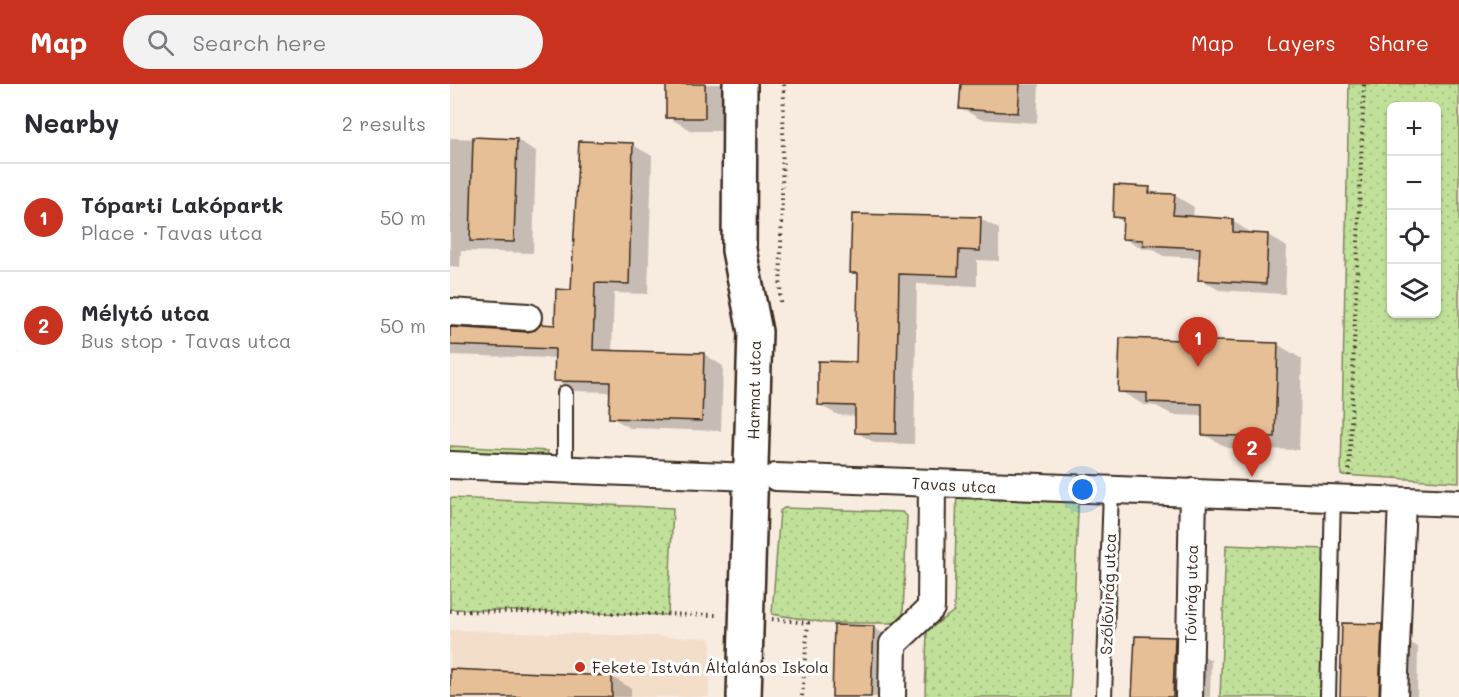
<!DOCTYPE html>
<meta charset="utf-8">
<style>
:root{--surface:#fff;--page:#f2f2f3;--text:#2b2b33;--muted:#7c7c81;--line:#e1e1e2;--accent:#c8321e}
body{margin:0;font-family:Mali,sans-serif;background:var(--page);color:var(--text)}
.controls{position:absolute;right:18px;top:18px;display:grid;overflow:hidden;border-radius:9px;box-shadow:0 2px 4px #0004}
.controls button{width:54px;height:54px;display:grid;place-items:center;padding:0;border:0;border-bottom:2px solid var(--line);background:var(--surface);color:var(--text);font:30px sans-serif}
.you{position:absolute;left:633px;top:406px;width:21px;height:21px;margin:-15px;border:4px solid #fff;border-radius:50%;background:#1a73e8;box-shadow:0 0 0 9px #1a73e833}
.badge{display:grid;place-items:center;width:39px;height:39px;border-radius:50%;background:var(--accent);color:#fff;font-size:20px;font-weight:700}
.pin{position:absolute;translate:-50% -50px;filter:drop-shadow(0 2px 3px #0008)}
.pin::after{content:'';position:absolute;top:32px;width:21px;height:18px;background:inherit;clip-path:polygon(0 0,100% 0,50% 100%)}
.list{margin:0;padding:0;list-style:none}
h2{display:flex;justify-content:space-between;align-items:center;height:78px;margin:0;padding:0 24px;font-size:26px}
h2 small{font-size:20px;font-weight:400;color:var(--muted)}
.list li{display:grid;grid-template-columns:39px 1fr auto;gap:18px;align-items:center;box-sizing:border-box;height:108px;padding:0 24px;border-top:2px solid var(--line)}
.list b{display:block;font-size:22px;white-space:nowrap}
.list p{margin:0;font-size:20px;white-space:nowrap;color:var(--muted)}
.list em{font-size:20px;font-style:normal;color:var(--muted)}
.icon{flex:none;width:33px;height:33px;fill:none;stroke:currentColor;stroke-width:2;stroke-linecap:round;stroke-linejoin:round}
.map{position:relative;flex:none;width:1009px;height:613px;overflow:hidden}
header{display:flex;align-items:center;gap:36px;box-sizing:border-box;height:84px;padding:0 30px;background:var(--accent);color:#fff}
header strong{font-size:28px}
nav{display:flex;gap:33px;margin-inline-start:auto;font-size:21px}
.search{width:420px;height:54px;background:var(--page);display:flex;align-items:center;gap:15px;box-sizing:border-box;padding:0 21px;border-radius:33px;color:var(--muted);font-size:22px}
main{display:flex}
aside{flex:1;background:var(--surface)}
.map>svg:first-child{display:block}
.built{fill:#f3deca}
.green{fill:url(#green-dots);stroke:#7e865c;stroke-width:1.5;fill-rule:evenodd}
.shadow{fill:#0003}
.building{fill:#e7bf97;stroke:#3b2a1e;stroke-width:1.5}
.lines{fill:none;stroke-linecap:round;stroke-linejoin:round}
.lane-casing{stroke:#3b2a1e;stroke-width:18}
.street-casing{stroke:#3b2a1e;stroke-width:30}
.secondary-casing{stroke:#3b2a1e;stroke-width:38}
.path{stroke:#3b2a1e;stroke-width:4;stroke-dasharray:1.5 4.5;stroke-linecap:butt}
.lane{stroke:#fff;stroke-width:14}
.street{stroke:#fff;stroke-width:26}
.secondary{stroke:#fff;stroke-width:33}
.poi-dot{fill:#c8321e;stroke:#fff;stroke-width:2}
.labels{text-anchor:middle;stroke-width:6;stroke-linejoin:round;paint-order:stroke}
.street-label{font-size:16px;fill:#3b2a1e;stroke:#fff}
.poi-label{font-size:16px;fill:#3b2a1e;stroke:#fff;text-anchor:start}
</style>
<header>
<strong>Map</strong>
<div class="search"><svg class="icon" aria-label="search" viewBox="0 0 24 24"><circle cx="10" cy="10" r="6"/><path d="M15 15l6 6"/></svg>Search here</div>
<nav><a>Map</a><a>Layers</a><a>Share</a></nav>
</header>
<main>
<aside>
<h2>Nearby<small>2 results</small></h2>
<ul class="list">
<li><span class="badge">1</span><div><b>Tóparti Lakópartk</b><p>Place · Tavas utca</p></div><em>50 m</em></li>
<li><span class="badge">2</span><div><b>Mélytó utca</b><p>Bus stop · Tavas utca</p></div><em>50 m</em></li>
</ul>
</aside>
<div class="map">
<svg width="1009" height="613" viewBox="0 0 1009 613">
<defs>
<pattern id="green-dots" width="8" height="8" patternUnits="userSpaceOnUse" patternTransform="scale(1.5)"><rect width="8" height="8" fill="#c1e19a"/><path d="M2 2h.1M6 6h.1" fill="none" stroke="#a7c184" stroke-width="1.8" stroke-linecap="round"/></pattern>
</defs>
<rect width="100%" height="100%" fill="#f8ece0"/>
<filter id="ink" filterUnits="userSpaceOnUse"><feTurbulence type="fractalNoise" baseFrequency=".0167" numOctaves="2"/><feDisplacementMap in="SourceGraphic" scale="12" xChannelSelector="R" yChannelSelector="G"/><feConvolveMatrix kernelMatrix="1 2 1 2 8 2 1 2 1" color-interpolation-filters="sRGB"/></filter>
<g filter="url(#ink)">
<path class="built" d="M0,546L261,554L259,613H0Z"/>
<path class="green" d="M899,0H1009V398L891,391ZM942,22H986V230H942Z
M0,362L98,367L96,380L0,376Z
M507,402L629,405L620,613H475L477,547L504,527Z
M0,414L223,424L218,531L0,525Z
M334,424L452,428L457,432L453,530L444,539H377L322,530L330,427Z
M776,461L875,465L870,613H770Z"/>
<path class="shadow" d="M218,0H279V47H242L218,33Z
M512,0H589L587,39L530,35L511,24Z
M0,54L67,56L86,67L83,169L11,167L10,183L0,182Z
M183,61L202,72L198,210L164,209L162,268L254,270L273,282L271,347L180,344L161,333V308L125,307L106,296V274L0,271V245L77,249L107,243Z
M699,105L709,111H724L744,123L743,134L783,137L802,150L818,151L837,163L835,210L769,206L750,195L751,174L713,172L703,165H693L673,154L674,138L664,133Z
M531,135L549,145V177L527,176V202L467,200L464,360L425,359L406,348L407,332L388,331L369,321L408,279L409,192L402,188Z
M827,260L852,275L849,366L778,364L753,350L754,332L723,331L706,322L694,321L670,307Z
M932,542L968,563L967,613H891Z
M424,544L455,562L453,613H383Z
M725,555L761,576L760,613H684Z
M0,587L162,593L181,604V613H0Z"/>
<path class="building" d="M216,0H255V34H216Z
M511,0H570L568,29L509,25Z
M23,53L67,55L64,158L20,157Z
M129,57L183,59L179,200L145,199L143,266L254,269L252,337L159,334L160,298L104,297L105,265L0,261V243L77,248L85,246L91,240L105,241L106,205L121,206Z
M664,101L700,103L699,109L725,110L723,131L783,135V148L818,150L816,200L748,196L750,164L693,161V156L672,155L673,134L663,133Z
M402,130L531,133L530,167L509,166L508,192L449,190L446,350L405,349V322L368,321V277L406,278L408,189H400Z
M670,254L828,259L825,353L752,351V320L697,318V309L668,308Z
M892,539L932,540L929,613H890Z
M384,541L424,542L421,613H382Z
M685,552L725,553L723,613H682Z
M0,585L162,592V613H0Z"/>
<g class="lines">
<g class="lane-casing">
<path id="lane" d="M115,385V309
M654,613L661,406
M878,613L883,413"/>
</g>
<g class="street-casing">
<path id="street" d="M0,228L78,233
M0,381L302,393
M326,393L1009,419
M442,613L443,560L481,524L482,399
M739,613L743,408
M944,613L952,417"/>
</g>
<g class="secondary-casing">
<path id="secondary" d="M290,0L289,166L305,248L294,613"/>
</g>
<path class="path" d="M330,218L334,0
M899,392L914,0
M0,527L269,531
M322,535L358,539L352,613"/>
<use href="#lane" class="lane"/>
<use href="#street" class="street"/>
<use href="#secondary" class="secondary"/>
</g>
</g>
<circle class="poi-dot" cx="130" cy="583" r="6"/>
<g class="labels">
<g class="street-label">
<text transform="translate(304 306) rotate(-89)" y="6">Harmat utca</text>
<text transform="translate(504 401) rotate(3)" y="6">Tavas utca</text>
<text transform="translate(658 510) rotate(-88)" y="6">Szőlővirág utca</text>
<text transform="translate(741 510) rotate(-89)" y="6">Tóvirág utca</text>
</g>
<g class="poi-label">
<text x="142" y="589">Fekete István Általános Iskola</text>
</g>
</g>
</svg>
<div class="controls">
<button>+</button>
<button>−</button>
<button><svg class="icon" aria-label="locate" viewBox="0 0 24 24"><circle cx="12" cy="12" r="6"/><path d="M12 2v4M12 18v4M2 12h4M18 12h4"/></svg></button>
<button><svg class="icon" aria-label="layers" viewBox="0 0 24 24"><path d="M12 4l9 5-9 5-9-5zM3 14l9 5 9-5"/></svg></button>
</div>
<div class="you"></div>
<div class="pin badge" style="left:748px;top:283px">1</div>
<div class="pin badge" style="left:802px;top:393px">2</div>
</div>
</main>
